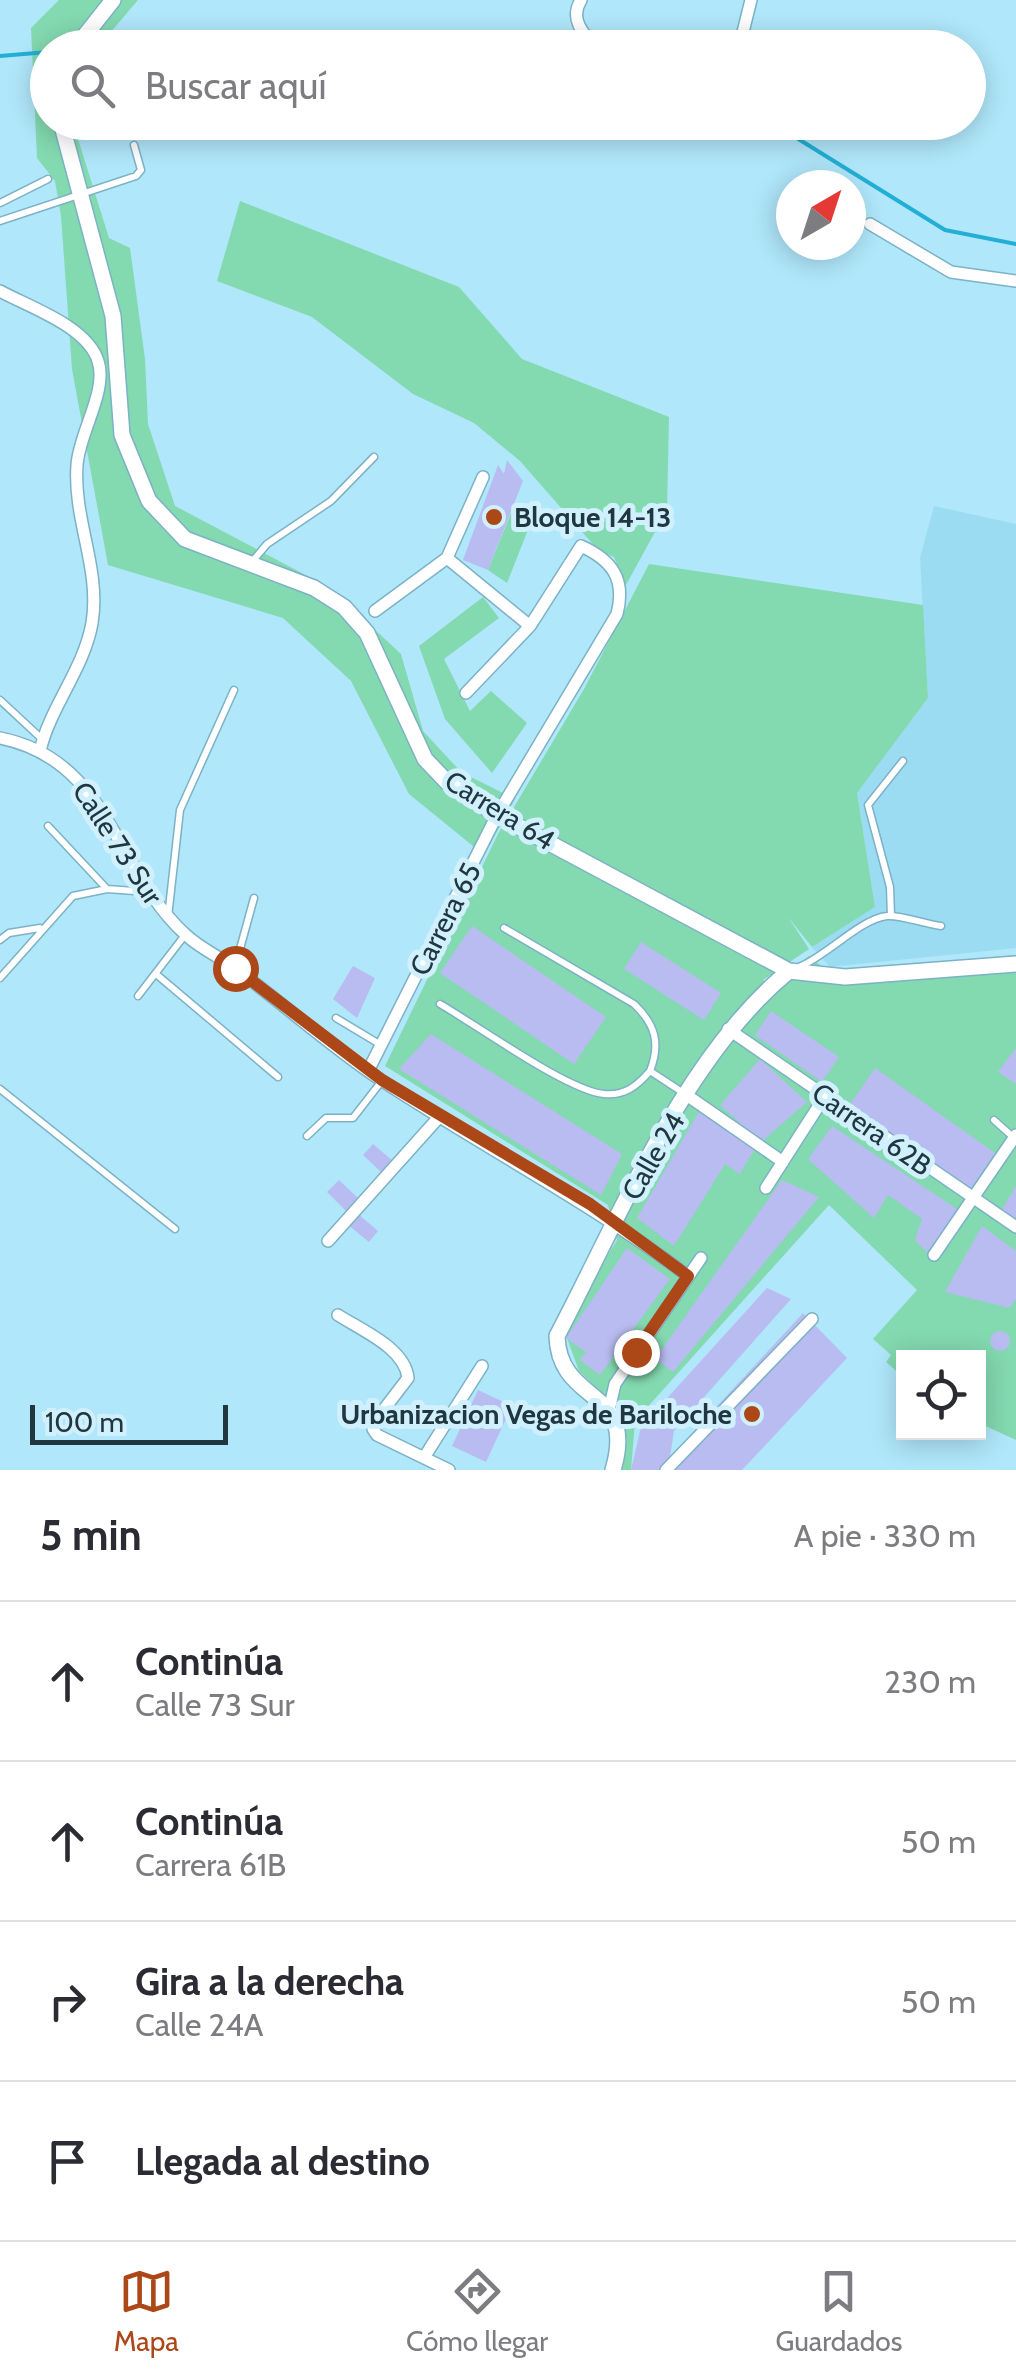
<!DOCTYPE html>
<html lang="es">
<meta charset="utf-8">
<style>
:root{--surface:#fff;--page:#f2f2f3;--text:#2b2b33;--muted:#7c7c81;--line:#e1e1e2;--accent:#ac4717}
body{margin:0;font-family:Cabin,sans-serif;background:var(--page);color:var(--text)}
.controls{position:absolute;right:30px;bottom:30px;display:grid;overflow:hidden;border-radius:0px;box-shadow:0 5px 25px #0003}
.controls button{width:90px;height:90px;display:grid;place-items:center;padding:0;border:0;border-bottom:2px solid var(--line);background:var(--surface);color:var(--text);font:50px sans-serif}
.compass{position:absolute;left:776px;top:170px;width:90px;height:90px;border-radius:50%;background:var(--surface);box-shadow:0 5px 25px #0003;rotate:39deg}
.scale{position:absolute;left:30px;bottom:25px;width:198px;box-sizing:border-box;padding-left:10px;border:5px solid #21373f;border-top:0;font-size:28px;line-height:35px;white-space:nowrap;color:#21373f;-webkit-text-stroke:8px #d0f0fd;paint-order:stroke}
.stop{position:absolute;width:30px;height:30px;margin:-22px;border:8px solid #ac4717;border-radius:50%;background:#fff}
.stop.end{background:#ac4717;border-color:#fff;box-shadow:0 2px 10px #0008}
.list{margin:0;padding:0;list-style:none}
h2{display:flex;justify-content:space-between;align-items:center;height:130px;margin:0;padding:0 40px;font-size:42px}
h2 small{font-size:32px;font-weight:400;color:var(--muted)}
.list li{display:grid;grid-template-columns:65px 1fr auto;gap:30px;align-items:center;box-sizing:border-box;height:160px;padding:0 40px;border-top:2px solid var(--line)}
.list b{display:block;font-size:38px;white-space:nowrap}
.list p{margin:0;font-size:32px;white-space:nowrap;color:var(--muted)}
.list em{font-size:32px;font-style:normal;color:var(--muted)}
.icon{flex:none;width:55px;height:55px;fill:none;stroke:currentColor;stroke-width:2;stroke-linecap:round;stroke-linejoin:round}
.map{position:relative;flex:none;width:1016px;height:1470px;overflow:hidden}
.search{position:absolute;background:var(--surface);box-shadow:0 5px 25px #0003;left:30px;right:30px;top:30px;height:110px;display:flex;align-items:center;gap:25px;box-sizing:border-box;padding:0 35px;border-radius:55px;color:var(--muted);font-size:38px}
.sheet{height:770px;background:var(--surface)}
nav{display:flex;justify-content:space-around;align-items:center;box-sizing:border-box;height:140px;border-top:2px solid var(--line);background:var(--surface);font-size:28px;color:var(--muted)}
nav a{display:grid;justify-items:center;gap:5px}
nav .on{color:var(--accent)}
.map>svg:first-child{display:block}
.built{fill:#9cdcf2}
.green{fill:#83d9b0}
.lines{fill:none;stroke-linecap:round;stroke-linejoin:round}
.stream{stroke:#23afd5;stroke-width:4}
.building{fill:#b9bcf0}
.lane-casing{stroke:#7cb2c5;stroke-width:9}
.street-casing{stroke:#7cb2c5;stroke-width:14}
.secondary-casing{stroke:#7cb2c5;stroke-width:18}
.lane{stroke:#fff;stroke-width:6}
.street{stroke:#fff;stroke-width:11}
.secondary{stroke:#fff;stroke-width:15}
.route{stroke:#ac4717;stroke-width:12}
.poi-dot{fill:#ac4717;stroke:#d0f0fd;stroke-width:4}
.labels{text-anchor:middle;stroke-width:10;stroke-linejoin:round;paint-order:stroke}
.poi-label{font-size:28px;font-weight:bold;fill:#21373f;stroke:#d0f0fd;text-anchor:start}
.street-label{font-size:28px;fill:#21373f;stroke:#d0f0fd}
</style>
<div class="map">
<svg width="1016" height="1470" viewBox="0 0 1016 1470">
<rect width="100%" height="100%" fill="#b0e7fb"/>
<path class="built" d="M934,506L1016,524V948L830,967L812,947L875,907L857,793L928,698L920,558Z"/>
<path class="green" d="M59,0H138L98,47L48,48V122L73,123L109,238L130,248L145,359L148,424L175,506L330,588L401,654L423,731L461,772L515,799L484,855L409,794L351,681L283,618L108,565L72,369L61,216L55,181L37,158L31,28Z
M240,201L459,287L522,359L669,417L667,510L626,585L614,557L598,550L520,461L474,423L413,394L312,317L217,281Z
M511,513L531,522L507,583L488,570Z
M649,564L923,605L928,698L857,793L875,907L812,947L788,917L809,949L763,980L771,985L809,956L830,973L1016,955V1440L979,1423L978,1358H904L903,1377L886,1362L891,1355L873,1339L917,1290L829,1205L635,1421L631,1470H616L625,1438L603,1394L579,1371L563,1327L617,1240L608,1205L385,1066L498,834L584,689Z
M483,597L499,618L444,659L470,711L491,691L527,723L492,773L445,719L419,646Z"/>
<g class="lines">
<path class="stream" d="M0,56L48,52
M586,122L609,135L630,122
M771,122L945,230L1016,244"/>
</g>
<path class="building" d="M507,460L523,481L488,570L463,560L498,465L504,474Z
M472,926L606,1017L574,1064L440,973Z
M641,942L721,993L704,1020L624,969Z
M353,966L375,978L357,1018L333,999Z
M771,1011L839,1057L822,1082L755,1035Z
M431,1034L622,1154L601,1195L399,1069Z
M1016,1048V1084L998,1072Z
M760,1059L807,1102L761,1142L720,1105Z
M875,1068L995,1153L969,1192L847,1109Z
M700,1110L754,1150L740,1174L725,1164L674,1246L637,1218Z
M832,1126L960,1211L927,1252L915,1240L922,1219L888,1195L874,1218L808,1159Z
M373,1144L393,1161L381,1172L363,1155Z
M339,1180L359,1199L347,1212L327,1192Z
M782,1180L819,1197L673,1372L655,1359Z
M1016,1186V1222L1001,1211Z
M357,1213L378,1231L369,1242L348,1225Z
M982,1226L1016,1251V1299L1009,1308L945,1292Z
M627,1248L670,1279L600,1375L580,1360L586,1352L566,1338Z
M767,1288L791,1299L674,1431L670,1457L803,1313L847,1358L742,1470H631L641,1427Z
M990 1341a10 10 0 1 1 20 0a10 10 0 1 1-20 0Z
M478,1390L512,1406L486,1462L452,1446Z"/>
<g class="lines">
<g class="lane-casing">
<path id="lane" d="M0,203L48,179
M0,221L136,176L141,170L134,145
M251,563L267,544L331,501L374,457
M0,700L42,739
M48,826L107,889
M891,916L890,887L868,805L903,761
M168,917L180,810L234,690
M504,928L634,1004C655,1024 661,1043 650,1071
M0,940L9,933L40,928
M235,967L254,898
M799,967C827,956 860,919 887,916C902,915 924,924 941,926
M156,974L278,1077
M0,978L73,896L107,889L148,892
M138,996L185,935
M440,1004C475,1024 568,1091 604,1094C625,1096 637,1086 650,1071L682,1092
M336,1018L381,1045
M0,1089L175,1229
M994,1120L1013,1137
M307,1136L326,1118H353L381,1082"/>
</g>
<g class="street-casing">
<path id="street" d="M581,0C569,19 583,34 597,48
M739,48L751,0
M870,224L951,272L1016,281
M0,291C29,307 87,326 98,361C108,391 79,433 77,465C73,520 101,569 92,623C84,669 50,707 40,751
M447,558L530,626
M375,611L447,558L483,477
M0,738C110,760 114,870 186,935C201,949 220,957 236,969C285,1005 330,1046 381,1080C483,1147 590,1202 688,1276
M728,1029L1016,1227
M368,1071L497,815L617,614C626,579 612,560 581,546L530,626L466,693
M688,1096L783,1162
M766,1188L825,1096
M328,1241L440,1116
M934,1255L1016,1135
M338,1315C361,1330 405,1348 408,1378L375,1421L373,1429L377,1435L449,1470
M609,1410L615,1384L701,1258
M425,1456L482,1366
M666,1470L812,1319"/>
</g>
<g class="secondary-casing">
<path id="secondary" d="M75,48L113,0
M61,122L113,316L122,435L149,501L185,539L314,588L344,607L367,633L425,759L447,782L497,815L789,971L845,977L1016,964
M613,1470C638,1386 559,1406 557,1336C619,1218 685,1056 789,971"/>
</g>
<use href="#lane" class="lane"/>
<use href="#street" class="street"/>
<use href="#secondary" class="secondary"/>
</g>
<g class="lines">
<path class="route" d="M235,968L382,1080L590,1204L688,1276L636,1352"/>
</g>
<g class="poi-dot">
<circle cx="494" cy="517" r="10"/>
<circle cx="752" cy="1414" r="10"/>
</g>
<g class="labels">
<g class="poi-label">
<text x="514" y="527">Bloque 14-13</text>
<text x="732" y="1424" text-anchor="end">Urbanizacion Vegas de Bariloche</text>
</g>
<g class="street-label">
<text transform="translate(500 810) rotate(32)" y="10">Carrera 64</text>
<text transform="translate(118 843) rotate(57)" y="10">Calle 73 Sur</text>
<text transform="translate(445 919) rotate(-63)" y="10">Carrera 65</text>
<text transform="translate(872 1129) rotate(35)" y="10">Carrera 62B</text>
<text transform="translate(653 1156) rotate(-60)" y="10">Calle 24</text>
</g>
</g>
</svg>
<div class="controls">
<button><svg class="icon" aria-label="locate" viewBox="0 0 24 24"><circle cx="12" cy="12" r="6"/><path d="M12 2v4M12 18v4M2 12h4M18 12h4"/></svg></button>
</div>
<svg class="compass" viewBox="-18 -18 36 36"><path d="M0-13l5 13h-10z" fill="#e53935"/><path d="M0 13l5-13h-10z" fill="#7c7c81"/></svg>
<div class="scale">100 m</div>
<div class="stop" style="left:235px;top:968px"></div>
<div class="stop end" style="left:636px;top:1352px"></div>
<div class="search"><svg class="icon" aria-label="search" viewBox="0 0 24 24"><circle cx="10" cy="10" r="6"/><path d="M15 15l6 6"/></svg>Buscar aquí</div>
</div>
<section class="sheet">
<h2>5 min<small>A pie · 330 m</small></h2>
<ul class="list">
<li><svg class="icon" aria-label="ahead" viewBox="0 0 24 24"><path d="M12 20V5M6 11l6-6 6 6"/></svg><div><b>Continúa</b><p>Calle 73 Sur</p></div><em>230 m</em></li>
<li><svg class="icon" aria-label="ahead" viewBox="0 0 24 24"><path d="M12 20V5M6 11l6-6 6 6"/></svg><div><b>Continúa</b><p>Carrera 61B</p></div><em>50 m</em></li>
<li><svg class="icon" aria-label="right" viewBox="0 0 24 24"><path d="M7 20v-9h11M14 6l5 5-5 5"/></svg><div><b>Gira a la derecha</b><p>Calle 24A</p></div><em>50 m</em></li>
<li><svg class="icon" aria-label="arrive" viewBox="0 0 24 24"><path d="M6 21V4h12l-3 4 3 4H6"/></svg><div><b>Llegada al destino</b></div></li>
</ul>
</section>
<nav>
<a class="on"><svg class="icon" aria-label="map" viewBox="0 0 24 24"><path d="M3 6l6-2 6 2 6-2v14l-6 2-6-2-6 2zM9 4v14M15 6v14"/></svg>Mapa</a>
<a><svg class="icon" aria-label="directions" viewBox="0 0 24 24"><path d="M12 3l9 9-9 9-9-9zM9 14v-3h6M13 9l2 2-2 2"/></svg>Cómo llegar</a>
<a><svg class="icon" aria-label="saved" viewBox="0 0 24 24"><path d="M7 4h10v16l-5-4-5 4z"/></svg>Guardados</a>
</nav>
